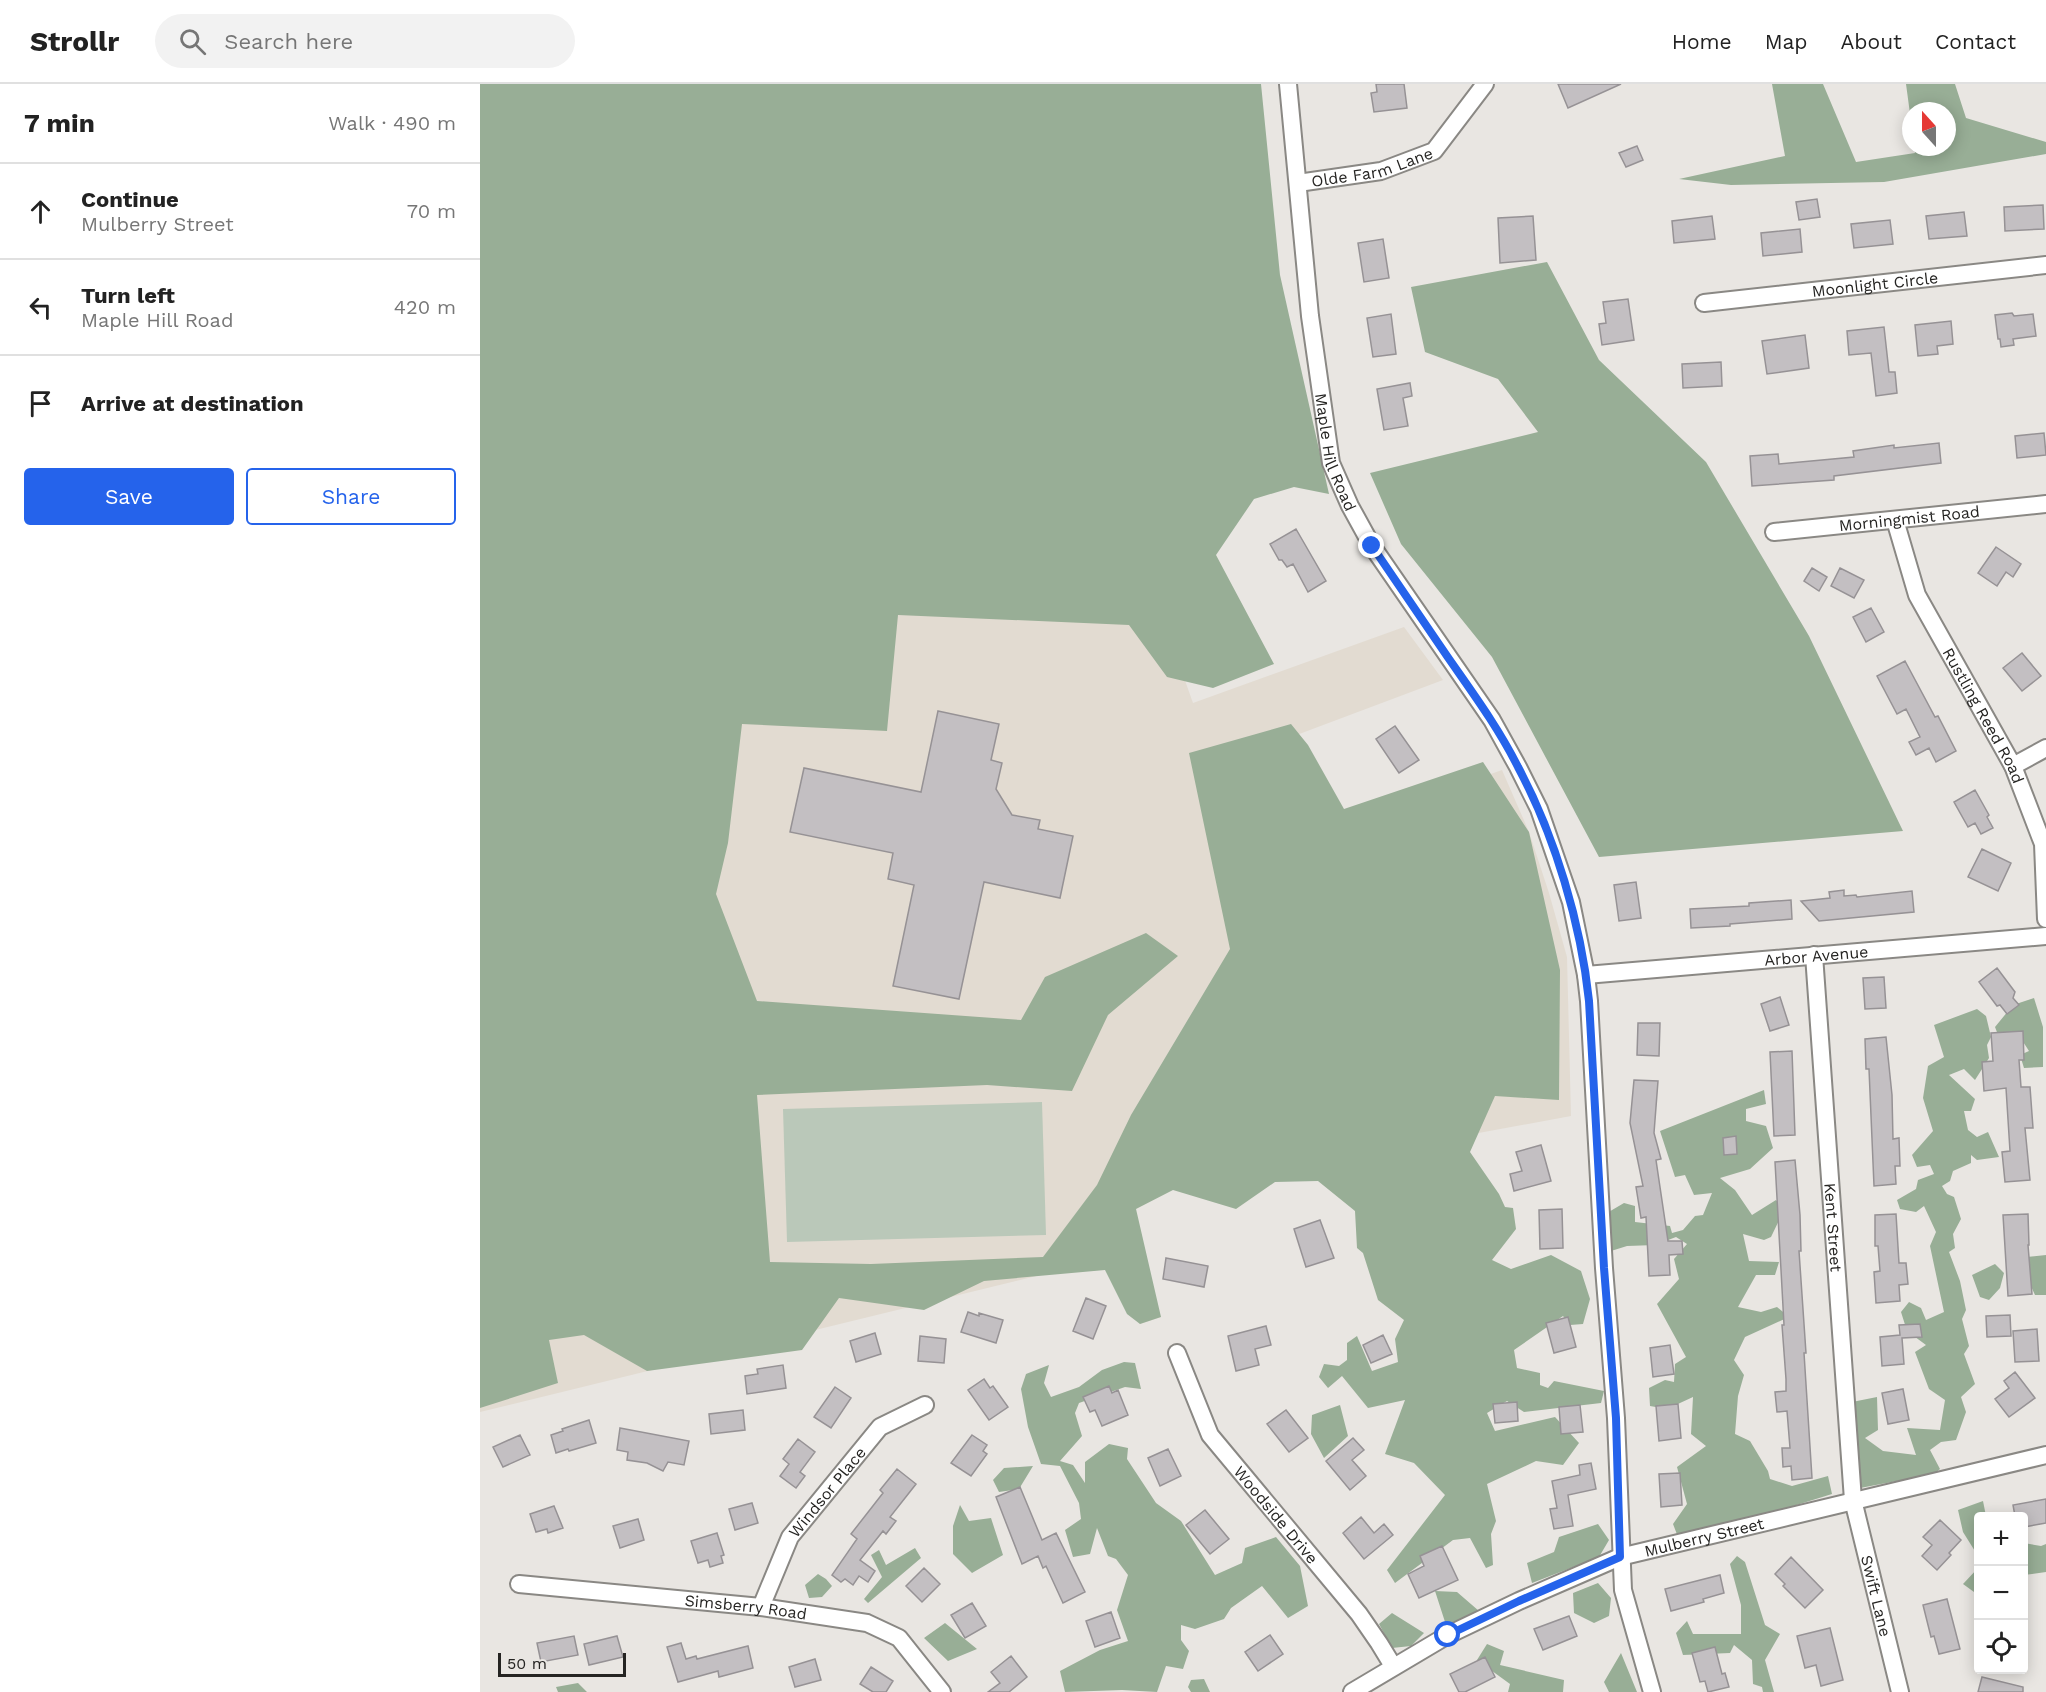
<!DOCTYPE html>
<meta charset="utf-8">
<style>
:root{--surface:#fff;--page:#f2f2f2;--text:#222;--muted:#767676;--line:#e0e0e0;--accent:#2563eb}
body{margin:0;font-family:"Work Sans",sans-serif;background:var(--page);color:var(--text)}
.controls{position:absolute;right:18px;bottom:18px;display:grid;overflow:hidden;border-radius:6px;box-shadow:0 3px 15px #0003}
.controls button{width:54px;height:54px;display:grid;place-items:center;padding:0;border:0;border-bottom:2px solid var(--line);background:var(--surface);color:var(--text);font:30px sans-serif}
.compass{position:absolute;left:1422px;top:18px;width:54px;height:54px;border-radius:50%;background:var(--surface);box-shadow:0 3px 15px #0003;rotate:339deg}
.scale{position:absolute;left:18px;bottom:15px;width:128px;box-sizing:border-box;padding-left:6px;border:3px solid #252422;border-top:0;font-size:16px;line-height:21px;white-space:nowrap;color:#252422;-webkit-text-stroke:4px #e9e6e2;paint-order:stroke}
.stop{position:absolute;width:18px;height:18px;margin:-14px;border:4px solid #2563eb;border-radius:50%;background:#fff}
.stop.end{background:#2563eb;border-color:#fff;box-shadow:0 2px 6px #0008}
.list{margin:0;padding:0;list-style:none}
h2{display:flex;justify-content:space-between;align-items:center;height:78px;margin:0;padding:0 24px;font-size:26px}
h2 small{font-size:20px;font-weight:400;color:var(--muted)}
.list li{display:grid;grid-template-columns:39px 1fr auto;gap:18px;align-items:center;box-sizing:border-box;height:96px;padding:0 24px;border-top:2px solid var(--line)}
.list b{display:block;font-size:22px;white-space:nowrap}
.list p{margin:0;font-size:20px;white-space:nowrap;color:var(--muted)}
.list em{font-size:20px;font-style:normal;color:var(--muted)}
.actions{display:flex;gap:12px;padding:18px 24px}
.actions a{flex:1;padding:14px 0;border:2px solid var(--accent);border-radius:6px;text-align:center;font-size:21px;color:var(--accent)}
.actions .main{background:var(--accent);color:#fff}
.icon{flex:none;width:33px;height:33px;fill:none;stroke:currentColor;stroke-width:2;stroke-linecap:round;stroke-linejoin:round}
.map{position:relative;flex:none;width:1566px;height:1608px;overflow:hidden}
header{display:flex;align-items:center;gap:36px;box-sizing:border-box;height:84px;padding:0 30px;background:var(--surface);border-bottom:2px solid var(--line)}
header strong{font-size:28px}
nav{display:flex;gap:33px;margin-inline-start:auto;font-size:21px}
.search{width:420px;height:54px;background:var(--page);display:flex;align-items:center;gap:15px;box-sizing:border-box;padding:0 21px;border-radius:33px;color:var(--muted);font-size:22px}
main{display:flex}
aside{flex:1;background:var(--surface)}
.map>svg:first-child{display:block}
.built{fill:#e2dbd1}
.green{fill:#bac8b9}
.forest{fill:#98ae96}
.building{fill:#c3bfc2;stroke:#969295;stroke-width:1.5}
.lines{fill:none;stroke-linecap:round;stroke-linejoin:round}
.minor-casing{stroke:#8a8884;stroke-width:20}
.minor{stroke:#fff;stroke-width:16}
.route{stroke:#2563eb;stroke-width:8}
.labels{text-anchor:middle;stroke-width:5;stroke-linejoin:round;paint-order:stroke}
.street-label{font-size:16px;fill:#252422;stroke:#e9e6e2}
</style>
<header>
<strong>Strollr</strong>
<div class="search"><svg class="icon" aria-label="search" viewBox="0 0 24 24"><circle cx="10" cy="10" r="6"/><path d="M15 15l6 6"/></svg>Search here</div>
<nav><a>Home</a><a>Map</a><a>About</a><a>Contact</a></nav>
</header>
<main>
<aside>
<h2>7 min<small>Walk · 490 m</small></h2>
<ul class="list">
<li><svg class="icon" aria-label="ahead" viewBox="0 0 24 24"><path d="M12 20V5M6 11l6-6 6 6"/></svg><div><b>Continue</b><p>Mulberry Street</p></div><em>70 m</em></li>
<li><svg class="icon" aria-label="left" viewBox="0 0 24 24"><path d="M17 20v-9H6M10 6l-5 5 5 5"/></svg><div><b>Turn left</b><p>Maple Hill Road</p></div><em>420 m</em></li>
<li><svg class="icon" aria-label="arrive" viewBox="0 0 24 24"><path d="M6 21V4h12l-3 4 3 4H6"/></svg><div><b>Arrive at destination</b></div></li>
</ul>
<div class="actions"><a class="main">Save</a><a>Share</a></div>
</aside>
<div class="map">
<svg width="1566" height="1608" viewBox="0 0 1566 1608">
<rect width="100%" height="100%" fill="#e9e6e2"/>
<path class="built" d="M661,473L713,619L924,543L963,596L731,683L762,779L1022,686L1049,748L1069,809L1087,873L1091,1032L641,1115L681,1233L660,1240L634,1173L0,1328V648L268,546Z"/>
<path class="green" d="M562,1018L566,1151L307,1158L303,1025Z"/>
<path class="forest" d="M0,0H781L800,191L849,410L814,403L774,415L736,471L794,580L733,604L687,593L649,541L418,531L407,647L262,640L248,759L236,810L277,917L541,936L565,893L666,849L698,872L628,931L592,1007L507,1001L277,1011L290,1178L391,1180L563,1173L617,1101L651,1031L750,865L709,669L811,640L828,661L864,725L1003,678L1049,748L1080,886L1079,1016L1015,1012L990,1068L1019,1110L1025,1123L1033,1124L1036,1145L1012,1176L1031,1185L1071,1171L1101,1187L1110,1215L1103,1240L1090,1241L1083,1232L1034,1266L1037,1284L1060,1289V1301L1068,1304L1074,1297L1124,1307L1121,1319L1044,1328L1027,1317L1007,1329L1015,1347L1075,1333L1099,1359L1083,1381L1056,1377L1007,1400L1016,1437L1011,1450L1013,1481L1006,1484L990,1454L973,1456L915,1499L907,1486L965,1411L934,1379L905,1370L925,1316L888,1324L862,1292L848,1304L839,1293L844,1280L859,1282L867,1276V1259L877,1252L892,1287L918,1278L915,1255L924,1236L898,1216L883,1169L877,1164L875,1127L838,1097L795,1098L756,1125L693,1106L656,1125L681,1233L660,1240L647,1230L625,1186L504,1197L444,1226L359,1214L322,1266L167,1287L104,1251L69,1256L78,1299L0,1324Z
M1292,0H1343L1376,78L1435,69L1434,63H1467V27H1431V37L1426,0H1475L1486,34L1566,58V70L1404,98L1251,101L1199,95L1305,72Z
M1067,178L1119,276L1226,378L1329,552L1423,747L1119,773L1012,573L921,460L890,389L1058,348L1018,295L945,268L931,203Z
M1554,914L1563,943V983L1544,984L1540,971L1549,967L1540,953L1520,956L1515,943L1533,921Z
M1497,925L1506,932L1511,953L1507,961L1509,974L1495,996L1484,985L1469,991L1495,1015L1491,1027H1484L1488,1046L1497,1053L1508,1048L1519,1073L1497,1076L1491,1071V1079L1473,1087L1470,1097L1462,1102L1467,1110L1474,1113L1481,1135L1473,1150L1475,1164L1469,1168L1480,1197L1486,1226L1482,1235L1489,1262L1484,1270L1495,1300L1481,1313L1486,1328L1476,1356L1461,1358L1450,1366L1460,1385L1454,1390L1380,1404L1372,1318L1397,1313L1398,1346L1385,1354L1403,1367L1436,1371L1427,1344L1460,1346L1465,1316L1449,1305L1435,1268L1446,1261L1427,1247L1421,1228L1429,1218L1441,1224L1446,1236L1464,1228L1450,1162L1456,1148L1444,1122L1436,1128L1420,1125L1417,1116L1436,1105L1438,1096L1454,1090L1450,1081L1437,1083L1432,1071L1453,1047L1443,1014L1448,982L1464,973L1454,941Z
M1284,1006L1286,1020L1266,1025V1037L1286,1042L1293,1064L1270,1085L1240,1094L1255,1106L1272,1131L1296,1116L1304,1126L1291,1153L1284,1156L1263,1150L1269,1177L1299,1178L1295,1191H1276L1258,1223L1281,1228L1297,1223L1309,1233L1265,1253L1254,1276L1264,1291L1258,1312L1255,1350L1270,1357L1288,1387L1290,1395L1312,1402L1348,1392L1352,1410L1268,1436L1198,1453L1193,1440L1207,1420L1197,1383L1226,1362L1211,1350L1213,1313L1187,1325L1170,1322L1169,1304L1185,1296L1194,1298L1195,1280L1206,1273L1177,1220L1199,1195L1194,1175L1207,1160L1196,1153L1175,1161L1147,1162L1131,1167L1127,1129L1144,1119L1155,1122V1138L1190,1142L1192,1149L1203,1146L1215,1132L1223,1131L1232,1109L1214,1111L1205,1091L1195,1093L1180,1047Z
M1566,1171V1211H1555L1544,1187L1547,1173Z
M1515,1180L1524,1189L1520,1204L1509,1216L1500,1213L1492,1191Z
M644,1278L655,1279L661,1305L645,1303L599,1319L595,1329L602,1352L580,1377L593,1381L605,1399V1378L629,1360L648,1364L647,1375L676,1419L701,1437L735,1491L762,1479L765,1464L796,1453L820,1482L828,1522L808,1534L782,1502L751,1524L744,1535L715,1545L701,1541V1556L709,1567L703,1585L686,1582L677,1608L642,1606L585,1608L580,1587L620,1566L648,1557L637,1526L648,1491L636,1475L628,1472L617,1444L610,1470L593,1473L585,1446L601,1435L599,1419L580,1382L561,1380L548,1343L541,1305L546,1290L569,1281L564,1299L571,1313L599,1303L622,1286Z
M860,1321L868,1352L844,1374L831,1350L832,1331Z
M553,1382L539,1405L519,1408L513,1396L524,1384Z
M1503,1417L1506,1432H1498V1472L1483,1448L1478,1426Z
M480,1421L489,1437L511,1434L523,1471L492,1489L473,1470V1442Z
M1118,1440L1129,1456L1119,1473L1052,1499L1047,1479L1074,1468L1079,1453Z
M1544,1459L1561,1462L1566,1460V1488L1544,1491Z
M435,1464L441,1474L388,1519L384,1515L402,1493L391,1471L399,1466L406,1481Z
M1257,1472L1265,1478L1285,1541L1300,1550L1285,1576L1294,1608H1283L1282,1603L1273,1600L1272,1576L1254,1561L1250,1569L1203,1571L1196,1549L1207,1537L1213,1550H1261V1521L1250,1480Z
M1498,1484V1506L1494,1508L1483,1500Z
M338,1490L346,1495L352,1502L342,1513L329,1514L325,1501Z
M1118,1499L1131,1514L1129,1532L1114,1539L1094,1529L1093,1509Z
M955,1507L977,1508L999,1527L966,1541Z
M912,1529L944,1549L931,1562L912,1564L899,1540Z
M465,1539L497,1565L468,1577L444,1554Z
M1007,1560L1024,1567L1020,1581L1084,1596L1083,1608H1028L1030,1600L997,1576Z
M1141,1569L1157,1608H1129L1124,1598Z
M724,1595L730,1608H711L708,1603L711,1596Z
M98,1599L107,1608H78L76,1603Z"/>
<path class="building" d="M896,0H924L927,24L894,28L891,9L897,8Z
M1078,0H1141L1088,24Z
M1157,62L1163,76L1146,83L1139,69Z
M1337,115L1340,133L1319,136L1316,118Z
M1563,121L1564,145L1525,147L1524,123Z
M1484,128L1487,152L1449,155L1446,132Z
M1053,132L1056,176L1020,179L1018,134Z
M1232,132L1235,155L1194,159L1192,137Z
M1410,136L1413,160L1374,164L1371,140Z
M1320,145L1322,168L1283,172L1281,149Z
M903,155L909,194L884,198L878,159Z
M1148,215L1154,256L1122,261L1119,240L1126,239L1123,218Z
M1532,229L1534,232L1553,230L1556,252L1533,255L1534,261L1521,263L1520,255H1518L1515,231Z
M911,230L916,270L893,273L887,234Z
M1471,237L1473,260L1457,262L1458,270L1438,272L1435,241Z
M1404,243L1409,288H1415L1417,309L1396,312L1391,269L1369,271L1367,247Z
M1325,251L1329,284L1287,290L1282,257Z
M1241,278L1242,302L1203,304L1202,280Z
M930,299L932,312L923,314L928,342L904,346L897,305Z
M1564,349L1566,371L1537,374L1535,352Z
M1459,359L1461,379L1354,392V396L1272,402L1270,372L1298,370L1299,380L1374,373L1373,367L1414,361V364Z
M816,445L846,497L828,508L813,480L807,483L802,476H799L790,460Z
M1516,463L1541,480L1533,493L1526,488L1517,502L1498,489Z
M1332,484L1347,493L1339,507L1324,497Z
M1360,484L1384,496L1374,514L1351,502Z
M1391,524L1404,548L1386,558L1373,533Z
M1542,569L1561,592L1542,607L1523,584Z
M1425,577L1455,633L1458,632L1476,667L1456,678L1449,664L1436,671L1429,658L1440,653L1426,625L1417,630L1397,592Z
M458,627L519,640L511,676L522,679L516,705L532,731L560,736L558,745L593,752L580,814L504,798L479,915L413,902L434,801L408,795L413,769L310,748L324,684L441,708Z
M915,642L939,676L919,689L896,655Z
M1495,706L1509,731L1507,733L1513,744L1501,750L1495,739L1488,743L1474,718Z
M1502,765L1531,779L1518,807L1488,793Z
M1156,798L1161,834L1139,837L1134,801Z
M1364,806V812L1376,811L1377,813L1432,807L1434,828L1339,837L1321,817L1350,814L1349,808Z
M1311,816L1312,835L1250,840V842L1211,844L1210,825L1269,822V819Z
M1517,884L1535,908L1533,914L1539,921L1527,930L1520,921L1517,922L1499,898Z
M1404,893L1406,924L1385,925L1383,894Z
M1300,913L1309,941L1290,947L1281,920Z
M1158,939H1180L1179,972L1157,971Z
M1543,947L1544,976H1539L1541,1003H1550L1553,1044H1545L1550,1096L1525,1098L1522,1068L1530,1067L1526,1004L1504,1007L1502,978L1513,977L1511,949Z
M1406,953L1412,1011L1413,1055L1419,1054L1420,1082H1415L1416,1100L1394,1102L1389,985H1386L1385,955Z
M1312,967L1315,1051L1294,1052L1290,968Z
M1154,996L1178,997L1174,1049L1181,1075L1176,1076L1188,1157H1202L1203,1170L1189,1171L1190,1191L1169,1192L1166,1133L1161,1134L1156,1103L1163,1102L1150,1039Z
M1256,1052L1257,1070L1244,1071L1243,1054Z
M1061,1061L1071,1097L1034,1107L1030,1090L1042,1087L1036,1068Z
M1315,1076L1320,1131L1321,1167H1319L1326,1269H1324L1332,1394L1312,1396L1311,1382L1303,1383L1302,1364H1310L1307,1327L1297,1328L1295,1308L1306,1307V1295L1302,1241H1304L1301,1186L1295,1078Z
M1082,1125L1083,1164L1060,1165L1059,1126Z
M1416,1130L1419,1179H1426L1428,1200L1419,1201L1420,1217L1396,1219L1394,1188L1400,1187L1398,1162H1395V1131Z
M1548,1130L1549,1161H1548L1552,1210L1528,1212L1523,1131Z
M840,1136L854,1174L826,1183L814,1145Z
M686,1174L728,1182L724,1203L683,1195Z
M606,1214L626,1222L613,1255L593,1247Z
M488,1228L499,1232V1229L523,1236L516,1259L481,1248Z
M1530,1231L1531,1252L1507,1253L1506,1232Z
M1088,1233L1096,1263L1074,1269L1066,1239Z
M1440,1240L1442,1253L1422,1254L1424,1280L1402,1282L1400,1253L1420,1251L1419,1241Z
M786,1242L791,1261L775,1265L779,1281L756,1287L748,1252Z
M1557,1245L1559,1277L1535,1278L1533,1247Z
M395,1249L401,1270L376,1278L370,1257Z
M903,1251L912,1270L891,1279L883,1261Z
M440,1252L466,1255L464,1279L438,1277Z
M1190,1261L1194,1290L1173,1293L1170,1264Z
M303,1281L306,1304L267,1310L265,1292L278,1290L277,1285Z
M1535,1288L1555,1314L1529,1333L1515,1315L1529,1304L1524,1297Z
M504,1295L510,1304L513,1302L528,1323L509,1336L488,1306Z
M629,1302L632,1309L638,1306L648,1331L622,1342L615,1326L610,1328L603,1313Z
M355,1303L371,1314L351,1344L334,1333Z
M1423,1305L1429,1336L1408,1340L1402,1309Z
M1037,1318L1038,1337L1015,1339L1013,1320Z
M1198,1320L1201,1354L1179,1357L1176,1322Z
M1100,1321L1103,1348L1081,1350L1079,1323Z
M263,1326L265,1346L231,1350L229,1330Z
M806,1326L828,1354L809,1368L787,1340Z
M109,1336L116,1359L89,1367L88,1365L76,1369L71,1351L83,1347L82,1345Z
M140,1344L209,1357L204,1381L188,1378L183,1387L167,1379L147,1376L148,1368L137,1366Z
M40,1351L50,1371L23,1383L13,1363Z
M492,1351L507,1361L503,1367L507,1370L491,1392L471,1379Z
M873,1354L884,1366L872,1376L886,1392L870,1406L846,1377Z
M318,1355L335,1368L320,1388L325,1392L316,1404L300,1392L309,1380L303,1375Z
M688,1365L701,1392L680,1402L668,1374Z
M1111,1379L1116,1405L1088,1411L1093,1442L1074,1445L1070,1425L1077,1424L1072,1397L1100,1391L1099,1381Z
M417,1385L436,1400L410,1433L416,1437L406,1450L403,1447L380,1476L395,1487L388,1498L379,1492L373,1501L365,1495L361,1498L352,1491L377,1455L371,1450L403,1409L400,1406Z
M1200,1389L1202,1421L1181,1423L1179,1390Z
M540,1403L562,1456L576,1449L605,1508L583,1519L566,1482L563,1484L558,1472L542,1480L516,1413Z
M1566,1415V1439L1544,1443V1432H1535L1533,1421Z
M272,1419L278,1439L255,1446L249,1425Z
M74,1422L83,1444L68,1449L67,1445L56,1448L50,1430Z
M725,1426L749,1455L730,1470L706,1441Z
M881,1433L894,1449L904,1440L913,1451L884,1475L863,1449Z
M158,1435L164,1456L140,1464L133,1442Z
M1460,1436L1481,1456L1469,1469L1471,1471L1457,1486L1442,1472L1452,1461L1443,1453Z
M237,1449L244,1471L241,1472L243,1479L230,1483L228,1476L218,1479L211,1457Z
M962,1462L978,1496L939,1514L928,1490L944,1482L940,1472Z
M1311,1473L1343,1506L1325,1524L1303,1502L1305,1500L1295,1490Z
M444,1484L460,1500L442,1518L426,1502Z
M1240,1491L1244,1509L1223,1515L1224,1518L1191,1527L1185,1505Z
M1467,1515L1480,1565L1459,1570L1454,1552L1451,1553L1443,1521Z
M492,1519L506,1542L485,1554L471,1531Z
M631,1528L640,1554L615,1563L606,1537Z
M1089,1532L1097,1552L1063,1566L1054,1545Z
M1350,1544L1363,1596L1341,1602L1336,1581L1325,1584L1317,1552Z
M790,1551L803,1570L778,1587L765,1568Z
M94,1552L98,1571L61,1578L57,1559Z
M137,1552L143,1573L109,1581L104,1560Z
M201,1559L206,1575L216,1572L217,1575L268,1562L273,1584L239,1593L238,1587L198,1598L187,1563Z
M1235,1563L1242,1590L1245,1589L1249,1603L1228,1608L1225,1597L1220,1598L1212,1569Z
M531,1572L547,1593L529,1608H508L520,1599L511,1588Z
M1005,1573L1015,1593L985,1608H979L970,1590Z
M335,1575L341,1596L315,1603L309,1583Z
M391,1583L413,1597L406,1608H393L380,1600Z
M1502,1593L1543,1603V1608H1498Z"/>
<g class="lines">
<g class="minor-casing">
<g id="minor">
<path id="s1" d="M808,0L830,232L851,379L870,422L892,462L1012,636L1038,683L1059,725L1091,818L1106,891L1109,917L1124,1184L1136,1334L1143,1506L1172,1608"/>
<path id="s2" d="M818,99L901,87L954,67L1005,0"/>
<path id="s3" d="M1224,219L1566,181"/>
<path id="s4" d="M1415,436L1437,511L1533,682L1563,760L1566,835"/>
<path id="s5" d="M1294,448L1566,420"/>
<path d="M1533,682L1566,664"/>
<path id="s6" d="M1334,871L1373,1416L1420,1608"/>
<path id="s7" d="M1106,891L1566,852"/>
<path id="s8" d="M697,1269L730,1351L879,1530L899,1559L913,1582"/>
<path id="s9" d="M39,1500L281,1523L387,1539L419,1554L462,1608"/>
<path id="s10" d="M281,1523L310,1453L400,1343L445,1321"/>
<path id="s11" d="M872,1608L968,1551L1039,1517L1140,1473L1566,1371"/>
</g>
</g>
<use href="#minor" class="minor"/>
</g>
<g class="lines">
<path class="route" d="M892,462C917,499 942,535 967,572C992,608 1018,643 1038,683C1075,752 1101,840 1109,917L1124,1184L1136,1334L1140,1473L1039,1517L968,1551"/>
</g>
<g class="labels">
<g class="street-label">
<text dy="6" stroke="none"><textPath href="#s2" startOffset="76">Olde Farm Lane</textPath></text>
<text dy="6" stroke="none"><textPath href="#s3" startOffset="172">Moonlight Circle</textPath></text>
<text dy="6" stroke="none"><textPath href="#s1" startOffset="372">Maple Hill Road</textPath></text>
<text dy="6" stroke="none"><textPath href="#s5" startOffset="136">Morningmist Road</textPath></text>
<text dy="6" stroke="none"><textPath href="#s4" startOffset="216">Rustling Reed Road</textPath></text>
<text dy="6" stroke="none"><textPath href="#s7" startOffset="231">Arbor Avenue</textPath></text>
<text dy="6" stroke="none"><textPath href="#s6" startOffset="273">Kent Street</textPath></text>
<text dy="6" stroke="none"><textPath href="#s10" startOffset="134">Windsor Place</textPath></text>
<text dy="6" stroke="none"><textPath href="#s8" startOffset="192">Woodside Drive</textPath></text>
<text dy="6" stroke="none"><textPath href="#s11" startOffset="387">Mulberry Street</textPath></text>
<text dy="6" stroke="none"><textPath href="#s6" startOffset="645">Swift Lane</textPath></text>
<text dy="6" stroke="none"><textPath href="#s9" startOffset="228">Simsberry Road</textPath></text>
</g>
</g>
</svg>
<div class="controls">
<button>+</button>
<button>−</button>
<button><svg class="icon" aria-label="locate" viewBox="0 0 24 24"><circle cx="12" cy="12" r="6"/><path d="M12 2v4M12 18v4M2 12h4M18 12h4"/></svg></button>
</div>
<svg class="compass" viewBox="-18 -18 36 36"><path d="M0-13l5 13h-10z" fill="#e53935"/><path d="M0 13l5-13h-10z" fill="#767676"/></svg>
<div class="scale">50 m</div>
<div class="stop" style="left:968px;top:1551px"></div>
<div class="stop end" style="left:892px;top:462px"></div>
</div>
</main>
